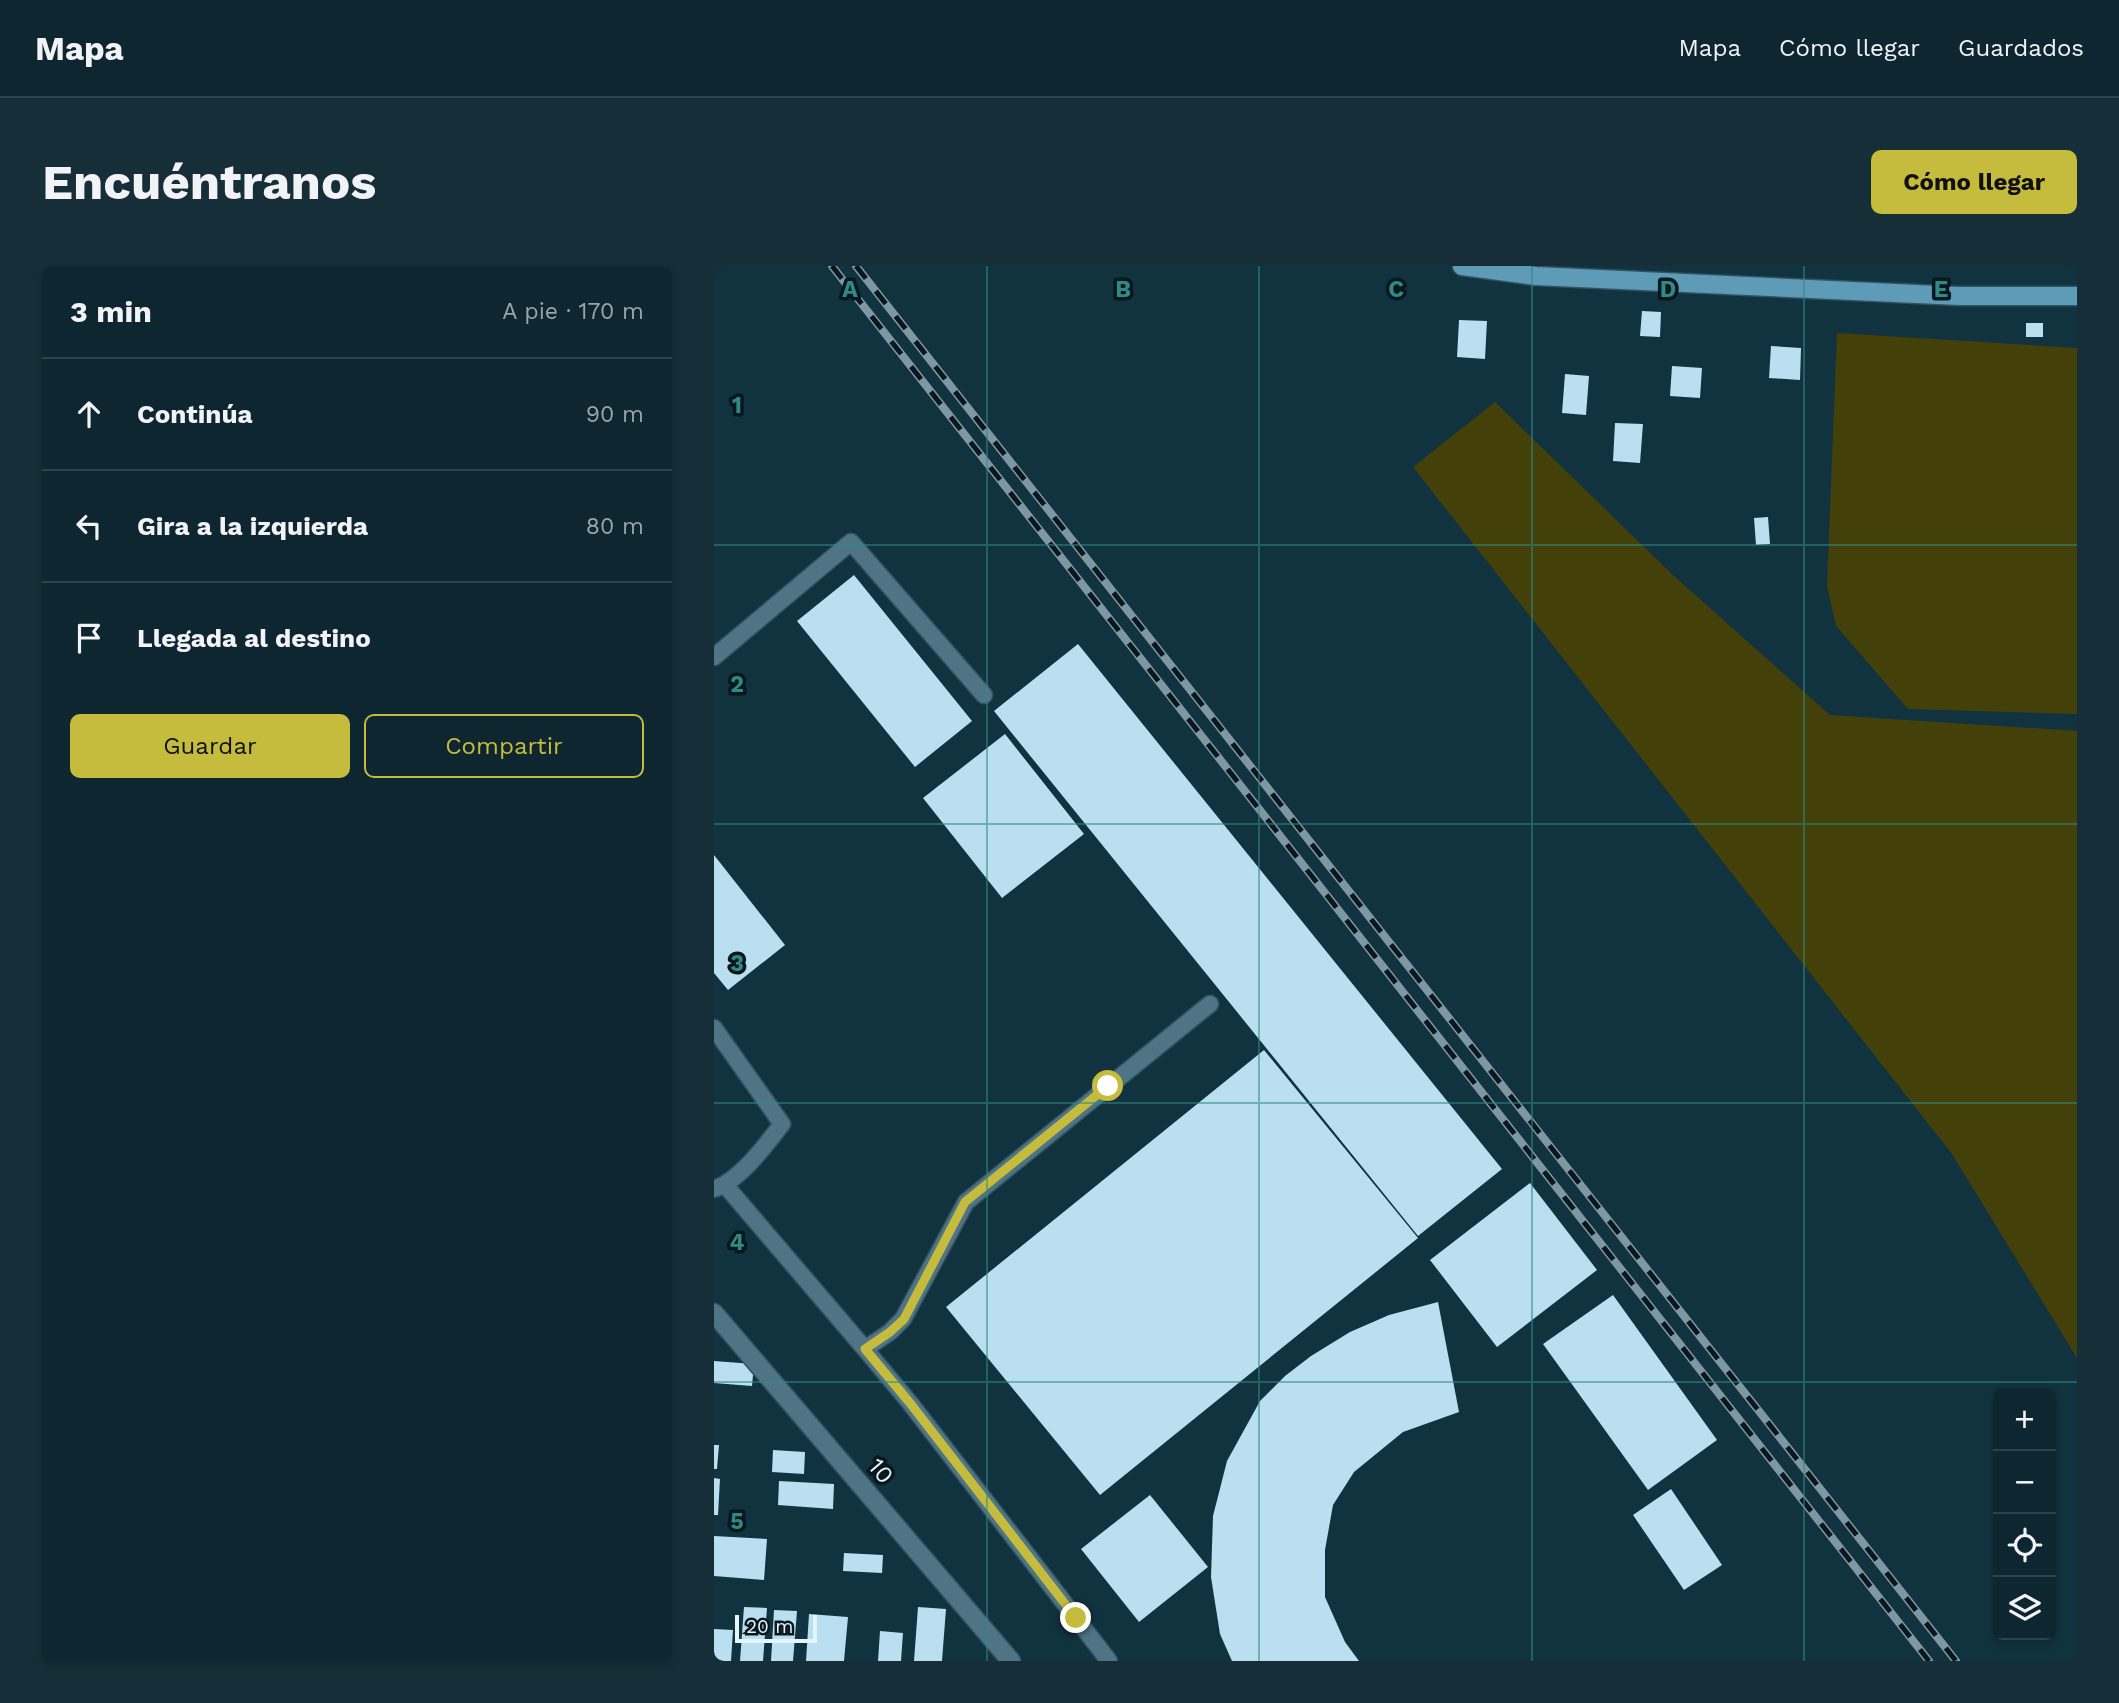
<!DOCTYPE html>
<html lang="es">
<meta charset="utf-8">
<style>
:root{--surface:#0d262f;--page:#162e37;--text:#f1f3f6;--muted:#9aa5aa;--line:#2d434b;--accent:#c5bc3d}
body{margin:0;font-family:"Work Sans",sans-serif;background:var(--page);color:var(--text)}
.controls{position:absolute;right:21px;bottom:21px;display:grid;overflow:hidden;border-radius:10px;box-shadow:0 4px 10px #0003}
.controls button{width:63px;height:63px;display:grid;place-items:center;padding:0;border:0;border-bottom:2px solid var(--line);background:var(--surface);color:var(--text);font:35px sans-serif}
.scale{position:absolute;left:21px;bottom:18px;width:82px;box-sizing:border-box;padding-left:7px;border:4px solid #e3f5fe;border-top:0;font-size:19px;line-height:24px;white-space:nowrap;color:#e3f5fe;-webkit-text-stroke:5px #0a181e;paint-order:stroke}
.stop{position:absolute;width:21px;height:21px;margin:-16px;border:5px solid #c5bc3d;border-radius:50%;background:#fff}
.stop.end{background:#c5bc3d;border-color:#fff;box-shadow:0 2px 7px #0008}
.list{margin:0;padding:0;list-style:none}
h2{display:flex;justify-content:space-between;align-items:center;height:91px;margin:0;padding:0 28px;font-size:30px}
h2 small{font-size:23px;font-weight:400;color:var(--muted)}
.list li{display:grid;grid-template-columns:46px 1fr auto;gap:21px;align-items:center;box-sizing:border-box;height:112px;padding:0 28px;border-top:2px solid var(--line)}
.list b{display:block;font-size:26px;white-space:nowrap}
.list em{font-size:23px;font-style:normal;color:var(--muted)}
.actions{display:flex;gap:14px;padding:21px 28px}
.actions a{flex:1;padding:16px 0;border:2px solid var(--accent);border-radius:10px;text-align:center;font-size:24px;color:var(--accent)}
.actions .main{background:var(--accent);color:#111}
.icon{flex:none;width:38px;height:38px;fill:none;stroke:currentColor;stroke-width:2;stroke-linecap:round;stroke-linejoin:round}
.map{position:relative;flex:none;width:1363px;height:1395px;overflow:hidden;border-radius:10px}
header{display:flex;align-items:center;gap:42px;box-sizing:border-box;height:98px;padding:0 35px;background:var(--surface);border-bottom:2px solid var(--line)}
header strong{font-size:33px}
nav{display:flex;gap:38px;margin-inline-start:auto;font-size:24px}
.intro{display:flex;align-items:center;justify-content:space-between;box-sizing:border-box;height:168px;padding:0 42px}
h1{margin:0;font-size:49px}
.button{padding:18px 32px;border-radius:10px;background:var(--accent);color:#111;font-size:24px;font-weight:700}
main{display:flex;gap:42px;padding:0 42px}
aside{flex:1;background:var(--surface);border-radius:10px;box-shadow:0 4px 10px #0003}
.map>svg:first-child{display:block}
.green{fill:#444009}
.building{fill:#badff0}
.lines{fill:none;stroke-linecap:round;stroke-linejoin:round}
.lane-casing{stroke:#33515e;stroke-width:19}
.street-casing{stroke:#33515e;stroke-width:21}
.secondary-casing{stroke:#33515e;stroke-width:21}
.lane{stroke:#4e7485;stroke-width:16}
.street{stroke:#4e7485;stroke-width:18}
.secondary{stroke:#5d9bb6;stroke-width:18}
.rail-casing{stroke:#7e97a2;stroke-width:8}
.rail{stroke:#0a181e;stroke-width:5;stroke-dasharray:16;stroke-linecap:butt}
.route{stroke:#c5bc3d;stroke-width:9}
.grid{fill:none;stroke:#2f8984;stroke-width:2;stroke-opacity:0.55}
.labels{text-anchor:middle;stroke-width:7;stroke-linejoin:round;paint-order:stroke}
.street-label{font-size:24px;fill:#e3f5fe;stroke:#0a181e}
.grid-label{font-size:23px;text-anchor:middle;font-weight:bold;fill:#2f8984;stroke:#0a181e;stroke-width:7;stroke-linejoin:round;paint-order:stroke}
</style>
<header>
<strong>Mapa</strong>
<nav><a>Mapa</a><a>Cómo llegar</a><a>Guardados</a></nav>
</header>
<div class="intro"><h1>Encuéntranos</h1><a class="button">Cómo llegar</a></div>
<main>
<aside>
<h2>3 min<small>A pie · 170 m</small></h2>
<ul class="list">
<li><svg class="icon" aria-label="ahead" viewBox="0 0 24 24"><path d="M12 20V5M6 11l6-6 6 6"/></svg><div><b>Continúa</b></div><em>90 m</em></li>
<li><svg class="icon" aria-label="left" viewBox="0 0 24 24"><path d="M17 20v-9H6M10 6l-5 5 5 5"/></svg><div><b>Gira a la izquierda</b></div><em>80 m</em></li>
<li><svg class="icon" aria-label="arrive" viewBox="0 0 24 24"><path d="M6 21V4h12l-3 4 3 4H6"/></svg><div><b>Llegada al destino</b></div></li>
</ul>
<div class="actions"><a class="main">Guardar</a><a>Compartir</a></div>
</aside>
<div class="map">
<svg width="1363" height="1395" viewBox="0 0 1363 1395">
<rect width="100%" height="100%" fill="#11323f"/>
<path class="green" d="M1123,67L1363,82V448L1194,443L1122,360L1113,320Z
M781,136L960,310L1116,449L1363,465V1092L1238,888L699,201Z"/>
<path class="building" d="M928,45L947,46L946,71L926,70Z
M745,54L773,55L771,93L743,91Z
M1312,57H1329V71H1312Z
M1057,80L1087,82L1086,114L1055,112Z
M958,100L988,102L986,132L956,130Z
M851,108L875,110L872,149L848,147Z
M901,157L929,158L926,197L899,195Z
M1054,251L1056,278L1042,279L1040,252Z
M140,309L258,455L201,501L83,355Z
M364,378L788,903L704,970L280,445Z
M291,468L370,568L288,632L209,532Z
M0,589L71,679L14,724L0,707Z
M550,784L704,972L386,1229L232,1041Z
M816,917L883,1004L783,1081L716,994Z
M899,1029L1003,1174L934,1224L829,1078Z
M724,1036L745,1146L689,1166L640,1206L619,1239L611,1284V1331L631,1376L645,1395H518L506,1368L497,1311L499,1250L513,1195L546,1135L571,1110L597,1090L636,1066L675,1049Z
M0,1095L40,1098L38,1120L0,1117Z
M0,1179H5L3,1203H0Z
M59,1184L91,1186L90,1208L58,1206Z
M0,1212L6,1213L4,1249H0Z
M65,1215L120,1218L119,1243L64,1239Z
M957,1223L1008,1299L970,1324L919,1249Z
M436,1229L494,1301L425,1356L367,1283Z
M0,1270L53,1273L50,1314L0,1310Z
M130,1287L169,1289L168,1307L129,1305Z
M30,1341L53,1342L49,1395H26Z
M204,1341L232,1343L228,1395H200Z
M60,1344L83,1345L79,1395H57Z
M95,1348L134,1351L130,1395H92Z
M0,1363L19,1364L17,1395H0Z
M166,1365L189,1367L187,1395H164Z"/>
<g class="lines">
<g class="lane-casing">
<path id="lane" d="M0,391L137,276L270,429
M0,762L68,858C52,879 25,915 0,923
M11,919L151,1083L176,1066L189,1053L252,936L496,738
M151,1083L196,1137L395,1395"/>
</g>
<g class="street-casing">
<path id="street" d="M0,1047L297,1395"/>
</g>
<g class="secondary-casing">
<path id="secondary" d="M748,0L822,10L1245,30H1363"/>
</g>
<use href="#lane" class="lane"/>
<use href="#street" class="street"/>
<use href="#secondary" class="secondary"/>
<g class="rail-casing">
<path id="rail" d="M118,0L1215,1395
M142,0L1242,1395"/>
</g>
<use href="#rail" class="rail"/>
</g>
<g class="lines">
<path class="route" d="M362,1352L196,1137L151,1083L176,1066L190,1053L251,936L394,820"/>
</g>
<path class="grid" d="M273,0V1395M545,0V1395M818,0V1395M1090,0V1395M0,279H1363M0,558H1363M0,837H1363M0,1116H1363"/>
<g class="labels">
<g class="street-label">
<text transform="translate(167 1205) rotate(50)" y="8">10</text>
</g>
</g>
<g class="grid-label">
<text x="136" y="31">A</text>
<text x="409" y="31">B</text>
<text x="682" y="31">C</text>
<text x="954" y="31">D</text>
<text x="1227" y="31">E</text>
<text x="23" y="147">1</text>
<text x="23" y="426">2</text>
<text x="23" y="705">3</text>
<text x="23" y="984">4</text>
<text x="23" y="1263">5</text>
</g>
</svg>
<div class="controls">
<button>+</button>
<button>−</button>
<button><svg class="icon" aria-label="locate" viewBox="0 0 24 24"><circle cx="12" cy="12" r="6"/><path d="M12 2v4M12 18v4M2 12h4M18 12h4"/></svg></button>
<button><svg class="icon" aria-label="layers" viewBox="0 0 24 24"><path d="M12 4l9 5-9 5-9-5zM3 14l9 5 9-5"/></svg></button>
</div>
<div class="scale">20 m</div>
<div class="stop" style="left:394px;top:820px"></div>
<div class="stop end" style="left:362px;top:1352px"></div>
</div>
</main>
